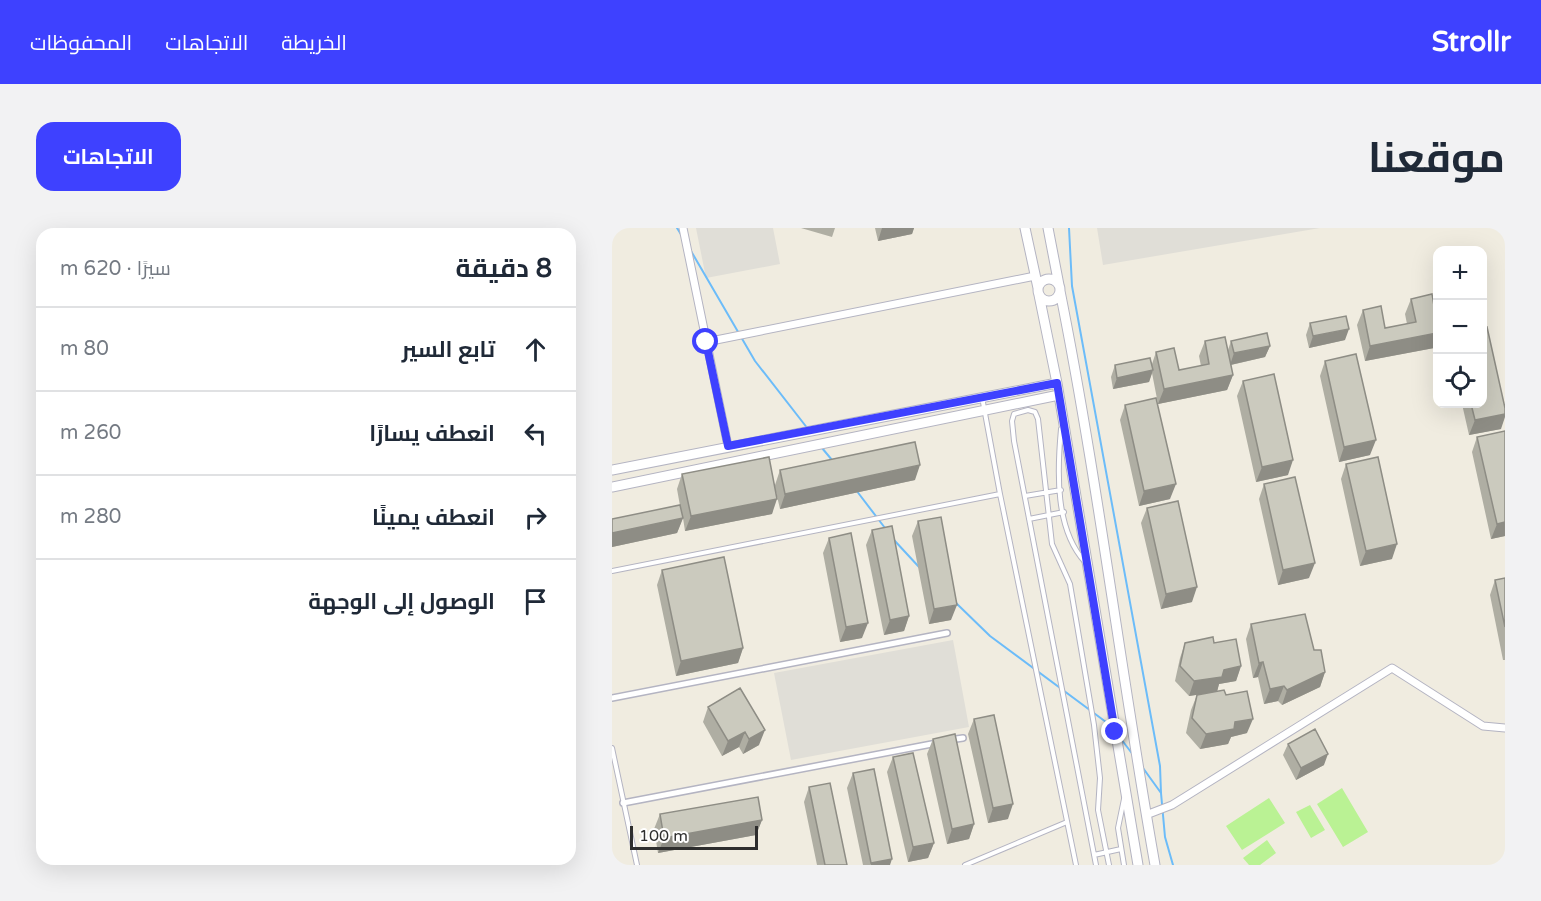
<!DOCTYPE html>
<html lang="ar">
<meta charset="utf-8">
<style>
:root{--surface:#fff;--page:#f2f2f3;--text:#1f2937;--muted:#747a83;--line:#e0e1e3;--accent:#3e41ff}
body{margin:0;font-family:"Varela Round",Cairo,sans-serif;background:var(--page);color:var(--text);direction:rtl}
.controls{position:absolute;right:18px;top:18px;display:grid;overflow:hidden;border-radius:12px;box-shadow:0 6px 24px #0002}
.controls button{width:54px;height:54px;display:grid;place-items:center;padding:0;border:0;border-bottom:2px solid var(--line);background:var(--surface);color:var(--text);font:30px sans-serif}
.scale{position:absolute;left:18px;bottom:15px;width:128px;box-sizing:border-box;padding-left:6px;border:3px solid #2e2e2e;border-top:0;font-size:16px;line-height:21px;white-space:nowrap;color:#2e2e2e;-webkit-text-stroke:4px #fff;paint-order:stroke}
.stop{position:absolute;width:18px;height:18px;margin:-14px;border:4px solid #3e41ff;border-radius:50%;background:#fff}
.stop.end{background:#3e41ff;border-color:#fff;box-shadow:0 2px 6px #0008}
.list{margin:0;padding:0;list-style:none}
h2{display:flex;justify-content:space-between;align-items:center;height:78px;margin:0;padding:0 24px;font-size:26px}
h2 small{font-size:20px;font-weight:400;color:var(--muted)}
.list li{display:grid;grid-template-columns:39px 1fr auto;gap:18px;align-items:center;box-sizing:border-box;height:84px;padding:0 24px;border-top:2px solid var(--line)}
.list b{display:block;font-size:22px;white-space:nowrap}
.list em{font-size:20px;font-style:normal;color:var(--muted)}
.icon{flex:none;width:33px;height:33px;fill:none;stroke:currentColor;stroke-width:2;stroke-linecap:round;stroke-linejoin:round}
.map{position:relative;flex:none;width:893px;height:637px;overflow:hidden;direction:ltr;border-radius:18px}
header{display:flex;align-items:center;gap:36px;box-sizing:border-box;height:84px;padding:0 30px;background:var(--accent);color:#fff}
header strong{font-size:28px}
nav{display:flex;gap:33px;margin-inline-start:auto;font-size:21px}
.intro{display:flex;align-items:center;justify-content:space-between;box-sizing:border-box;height:144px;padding:0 36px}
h1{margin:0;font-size:42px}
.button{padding:15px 27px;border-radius:18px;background:var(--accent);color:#fff;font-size:21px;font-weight:700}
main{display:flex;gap:36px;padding:0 36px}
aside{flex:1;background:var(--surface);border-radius:18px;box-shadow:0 6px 24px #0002}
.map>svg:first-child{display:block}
.pitch{fill:#baf294}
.plaza{fill:#e0ded7}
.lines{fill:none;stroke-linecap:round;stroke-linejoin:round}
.stream{stroke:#6cbcf9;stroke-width:2}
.service-casing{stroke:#b4b4c2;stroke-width:6}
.pedestrian-casing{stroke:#b4b4c2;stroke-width:8}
.minor-casing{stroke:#b4b4c2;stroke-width:9}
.tertiary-casing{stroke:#b4b4c2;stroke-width:11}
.service{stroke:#fff;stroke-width:4}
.pedestrian{stroke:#fff;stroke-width:5}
.minor{stroke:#fff;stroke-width:7}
.tertiary{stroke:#fff;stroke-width:9}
.wall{fill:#afaea3}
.shaded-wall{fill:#8e8d85}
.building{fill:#cbcabe;stroke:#8e8d85;stroke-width:1.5}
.route{stroke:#3e41ff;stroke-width:8}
</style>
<header>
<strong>Strollr</strong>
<nav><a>الخريطة</a><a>الاتجاهات</a><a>المحفوظات</a></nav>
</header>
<div class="intro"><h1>موقعنا</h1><a class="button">الاتجاهات</a></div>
<main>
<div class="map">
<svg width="893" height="637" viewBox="0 0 893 637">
<rect width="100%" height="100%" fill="#f0ece0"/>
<path class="pitch" d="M730,560L756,604L731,619L705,576Z
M657,570L673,595L630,622L614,598Z
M698,577L713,602L699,610L684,584Z
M655,612L664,625L648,637H637L631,630Z"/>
<path class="plaza" d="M84,0H161L168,36L94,50Z
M485,0H708L491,37Z
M341,412L357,499L179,532L162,445Z"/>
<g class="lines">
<path class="stream" d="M65,0L70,8
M457,0L460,58L548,538L549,565
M79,23L143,133L196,201
M210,220L220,232
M244,262L273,300
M282,312L307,339
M343,374L378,408L498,497
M509,511L522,528
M531,540L549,565L553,609L561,637"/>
<g class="service-casing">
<path id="service" d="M370,169L388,266
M449,201C445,244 443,301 473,334
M413,268L449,262
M417,291L452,284
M0,343L388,266L464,637
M0,520L25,637
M512,571L506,600L512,637
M482,627L509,621
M353,637L455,594
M484,637L402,213L400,193L402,186L416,182L423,184L426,191L440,316L458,356L482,497L488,550L486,582L497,637"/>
</g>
<g class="pedestrian-casing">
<path id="pedestrian" d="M0,470L335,405
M337,512L351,510
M11,575L325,515"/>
</g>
<g class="minor-casing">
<path id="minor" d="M71,0L116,218
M94,114L423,48
M534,587L560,577L780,440L871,498L893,500"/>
</g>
<g class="tertiary-casing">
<path id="tertiary" d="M413,0L426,60
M436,0L447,57
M426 62a11 11 0 1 1 22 0a11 11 0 1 1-22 0Z
M448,63C486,253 509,446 543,637
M427,67L445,155L526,637
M0,242L445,155
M0,259L447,167"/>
</g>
<use href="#service" class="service"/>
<use href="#pedestrian" class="pedestrian"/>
<use href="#minor" class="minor"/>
<use href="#tertiary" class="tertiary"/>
</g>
<path class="wall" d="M189,0H223L220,9Z
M263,0H302L300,6L266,13Z
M799,71L822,120L753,133L745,97L751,82L773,100L795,96L793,86Z
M698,95L733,112L697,120L694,107Z
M593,113L616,122L619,113L658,118L653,129L619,137L621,147L615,162L546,176L540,145L537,154L501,161L499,149L503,137L540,136L544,124L567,142L589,138L587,128Z
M713,133L758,227L727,234L708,148Z
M631,153L676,247L644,254L625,168Z
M850,176H870L889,201L857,207Z
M513,177L558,271L527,278L508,192Z
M865,209L893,308L879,311L860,224Z
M734,236L780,331L748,338L729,251Z
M168,242L303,252L168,281L164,264L160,286L73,303L71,290L65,305L0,319V291L70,289L65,261L70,246L163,257Z
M652,256L697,350L666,357L647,271Z
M535,280L580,374L549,381L529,295Z
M306,293L339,392L317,396L300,308Z
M260,302L297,388L292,403L272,407L254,317Z
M217,310L250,410L228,414L211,325Z
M50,342L131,420L126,435L64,448L45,357Z
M893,350V432H891L878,367L883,352Z
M639,396L702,422L713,444L708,459L670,477L666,473L652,476L646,449L641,450L634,411Z
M573,415H602L629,438L624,453L607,456L605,463L614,467L635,505L619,509L616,516L588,521L574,505L579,482L585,467L595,465L577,468L563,453L568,430Z
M128,460L147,517L131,526L127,519L110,528L91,494L96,479Z
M362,491L396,591L376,595L356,506Z
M321,511L362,596L357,611L335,616L315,526Z
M676,516L712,537L684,552L671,527Z
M281,529L322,615L316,630L296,634L275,544Z
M241,545L278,637H251L235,560Z
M197,559L235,637H205L192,574Z
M48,586L150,592L144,607L46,625L42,601Z"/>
<path class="shaded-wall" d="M270,0H302L300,6L266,13Z
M737,101L733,112L697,120L701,108Z
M825,105V110L822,120L753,133L758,118Z
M658,118L653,129L618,137L622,125Z
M541,142L537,154L501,161L505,150Z
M621,147L615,162L546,176L552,161Z
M893,186V189L889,201L857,207L863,192Z
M764,212L758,227L727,234L732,219Z
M681,232L676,247L644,254L650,239Z
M308,237L303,252L168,281L173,266Z
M564,256L558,271L527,278L532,263Z
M165,271L160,286L73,303L79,288Z
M71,290L65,305L0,319V305Z
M893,294V308L879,311L885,296Z
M785,316L780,331L748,338L754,323Z
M703,335L697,350L666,357L671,342Z
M585,359L580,374L549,381L554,366Z
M345,377L339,392L317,396L322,381Z
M297,388L292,403L272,407L278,392Z
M256,395L250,410L228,414L234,399Z
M131,420L126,435L64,448L69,433Z
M651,434L646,449L641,450L647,435Z
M629,438L624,453L607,456L605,464L577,468L582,453L612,442Z
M713,444L708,459L670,477L675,462Z
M672,458L666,473L652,476L658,461Z
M641,491L635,505L619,509L616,516L588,521L594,506L623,494Z
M153,502L147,517L131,526L137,511Z
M133,504L127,519L110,528L116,513Z
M716,526L712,537L684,552L689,540Z
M401,576L396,591L376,595L381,580Z
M150,592L144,607L46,625L52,610Z
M362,596L357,611L335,616L340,601Z
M322,615L316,630L296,634L301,619Z
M280,631L278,637H259V635Z"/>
<path class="building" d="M820,66L825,96V105L758,118L751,82L769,78L773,100L804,94L799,71Z
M734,88L737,101L701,108L698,95Z
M875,99L893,180V186L863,192L859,176H870V100Z
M655,105L658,118L622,125L619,113Z
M613,109L621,147L552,161L544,124L562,120L567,142L597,136L593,113Z
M744,126L764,212L732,219L713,133Z
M538,130L541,142L505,150L503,137Z
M662,146L681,232L650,239L631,153Z
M544,170L564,256L532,263L513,177Z
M893,203V294L885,296L865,209Z
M303,214L308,237L173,266L168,242Z
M157,229L165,271L79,288L70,246Z
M766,229L785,316L754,323L734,236Z
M683,249L703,335L671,342L652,256Z
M566,273L585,359L554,366L535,280Z
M68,277L71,290L0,305V291Z
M329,289L345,377L322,381L306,293Z
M280,298L297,388L278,392L260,302Z
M239,305L256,395L234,399L217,310Z
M112,329L131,420L69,433L50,342Z
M893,350V399L883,352Z
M693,386L702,422H709L713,444L675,462L672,458L658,461L651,434L647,435L639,396Z
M601,409L602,415L624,411L629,438L612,442L610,449L582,453L568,438L573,415Z
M128,460L153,502L137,511L133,504L116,513L96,479Z
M612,462L614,467L635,463L641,491L623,494L622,501L594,506L580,490L585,467Z
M382,487L401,576L381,580L362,491Z
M703,501L716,526L689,540L676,516Z
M343,506L362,596L340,601L321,511Z
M301,525L322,615L301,619L281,529Z
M262,541L280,631L259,635L241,545Z
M218,555L235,637H213L197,559Z
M146,569L150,592L52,610L48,586Z"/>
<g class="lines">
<path class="route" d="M94,114L116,218L445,155L503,504"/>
</g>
</svg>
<div class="controls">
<button>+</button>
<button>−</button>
<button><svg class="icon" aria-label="locate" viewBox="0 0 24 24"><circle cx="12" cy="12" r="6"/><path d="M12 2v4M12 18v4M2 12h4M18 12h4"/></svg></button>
</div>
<div class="scale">100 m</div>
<div class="stop" style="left:94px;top:114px"></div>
<div class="stop end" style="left:503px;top:504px"></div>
</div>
<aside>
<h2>8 دقيقة<small>سيرًا · 620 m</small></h2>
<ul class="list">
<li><svg class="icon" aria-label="ahead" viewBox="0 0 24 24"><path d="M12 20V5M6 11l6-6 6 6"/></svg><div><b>تابع السير</b></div><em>80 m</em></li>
<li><svg class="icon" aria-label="left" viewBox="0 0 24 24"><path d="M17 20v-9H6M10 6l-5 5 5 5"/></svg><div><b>انعطف يسارًا</b></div><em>260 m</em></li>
<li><svg class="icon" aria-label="right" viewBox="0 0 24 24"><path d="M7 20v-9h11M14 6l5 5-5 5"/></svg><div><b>انعطف يمينًا</b></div><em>280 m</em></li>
<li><svg class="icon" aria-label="arrive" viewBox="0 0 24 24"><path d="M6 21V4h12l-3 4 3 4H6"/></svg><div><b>الوصول إلى الوجهة</b></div></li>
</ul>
</aside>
</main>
